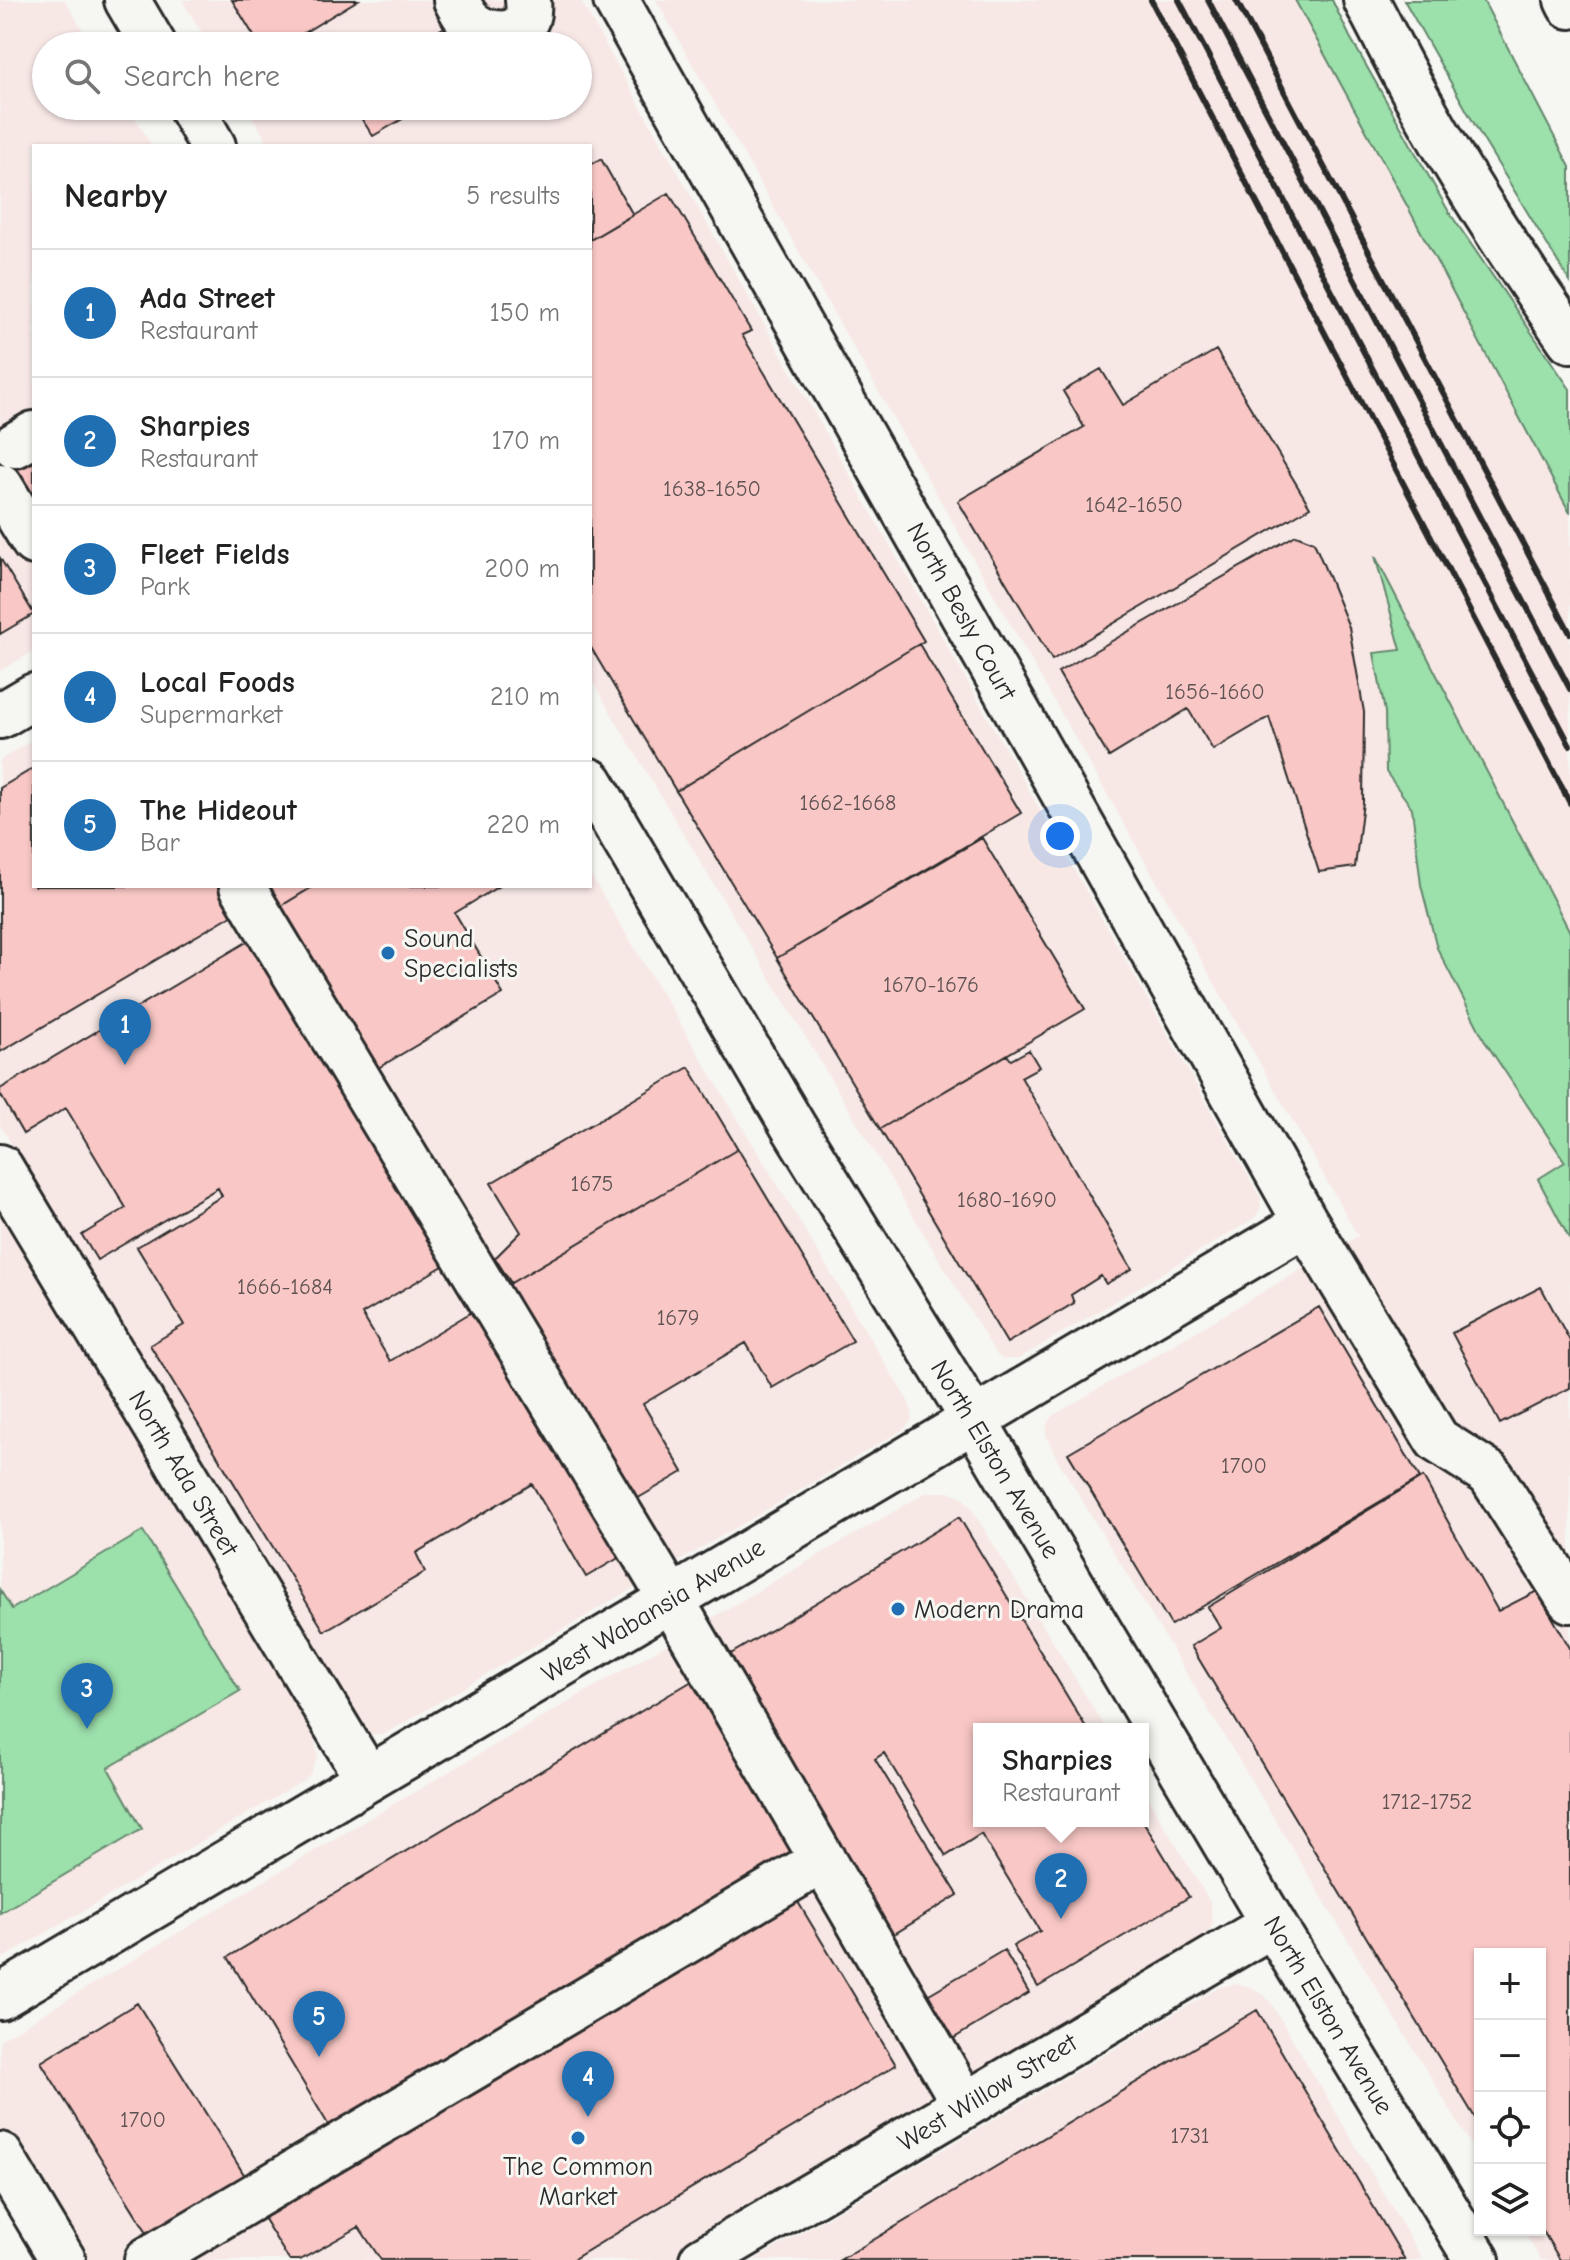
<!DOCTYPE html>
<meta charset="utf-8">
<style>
:root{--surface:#fff;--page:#f2f2f2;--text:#222;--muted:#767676;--line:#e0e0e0;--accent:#1f6fb2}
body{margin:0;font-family:"Comic Neue",sans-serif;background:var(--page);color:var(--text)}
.controls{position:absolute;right:24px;bottom:24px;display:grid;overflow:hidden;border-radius:0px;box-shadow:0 2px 6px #0004}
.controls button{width:72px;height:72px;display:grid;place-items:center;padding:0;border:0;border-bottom:2px solid var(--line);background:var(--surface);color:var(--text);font:40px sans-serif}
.you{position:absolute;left:1060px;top:836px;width:28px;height:28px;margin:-20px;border:6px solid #fff;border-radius:50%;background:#1a73e8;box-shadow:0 0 0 12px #1a73e833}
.badge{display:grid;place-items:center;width:52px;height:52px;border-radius:50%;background:var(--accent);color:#fff;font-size:26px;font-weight:700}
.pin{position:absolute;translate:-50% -66px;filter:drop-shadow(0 2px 4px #0008)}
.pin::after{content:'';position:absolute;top:42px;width:28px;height:24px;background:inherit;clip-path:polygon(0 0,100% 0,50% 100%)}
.popup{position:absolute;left:973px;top:1723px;width:176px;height:104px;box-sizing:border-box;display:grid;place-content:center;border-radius:0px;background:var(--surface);filter:drop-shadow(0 2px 6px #0005);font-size:26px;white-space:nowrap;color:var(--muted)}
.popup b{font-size:30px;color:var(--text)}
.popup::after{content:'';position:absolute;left:50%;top:100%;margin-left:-16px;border:16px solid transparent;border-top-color:var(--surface)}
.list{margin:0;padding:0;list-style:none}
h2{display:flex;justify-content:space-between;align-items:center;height:104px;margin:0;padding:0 32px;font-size:34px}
h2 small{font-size:26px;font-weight:400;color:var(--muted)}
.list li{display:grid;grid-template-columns:52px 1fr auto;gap:24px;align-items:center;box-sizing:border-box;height:128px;padding:0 32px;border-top:2px solid var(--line)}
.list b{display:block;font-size:30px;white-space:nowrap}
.list p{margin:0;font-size:26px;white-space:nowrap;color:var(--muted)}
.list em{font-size:26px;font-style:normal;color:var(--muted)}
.icon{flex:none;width:44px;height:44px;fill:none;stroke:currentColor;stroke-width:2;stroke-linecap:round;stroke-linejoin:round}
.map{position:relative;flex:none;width:1570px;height:2260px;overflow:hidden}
.search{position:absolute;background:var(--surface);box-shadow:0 2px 6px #0004;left:32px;top:32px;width:560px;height:88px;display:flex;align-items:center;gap:20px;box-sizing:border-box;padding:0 28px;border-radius:44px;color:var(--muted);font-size:30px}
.panel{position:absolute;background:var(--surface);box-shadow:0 2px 6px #0004;left:32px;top:144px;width:560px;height:744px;border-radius:0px}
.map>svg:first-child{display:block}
.built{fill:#f7e8e5}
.green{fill:#9ce0ac;stroke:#64866c;stroke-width:2}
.building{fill:#f9c8c6;stroke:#2b2b2b;stroke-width:2}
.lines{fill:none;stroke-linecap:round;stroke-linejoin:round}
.minor-casing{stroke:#2b2b2b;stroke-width:50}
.major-casing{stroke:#2b2b2b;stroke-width:50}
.highway-casing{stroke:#2b2b2b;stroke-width:50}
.minor{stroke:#f6f6f2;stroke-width:44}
.major{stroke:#f6f6f2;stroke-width:44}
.highway{stroke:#f6f6f2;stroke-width:44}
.rail{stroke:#2b2b2b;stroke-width:6}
.poi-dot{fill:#1f6fb2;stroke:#f6f6f2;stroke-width:3}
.labels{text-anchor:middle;stroke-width:6;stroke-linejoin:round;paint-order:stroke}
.number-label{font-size:22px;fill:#5e5252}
.street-label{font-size:26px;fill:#2b2b2b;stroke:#f6f6f2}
.poi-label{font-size:26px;fill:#2b2b2b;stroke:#f6f6f2;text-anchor:start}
</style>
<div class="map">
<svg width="1570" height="2260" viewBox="0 0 1570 2260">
<rect width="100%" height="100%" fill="#f6f6f2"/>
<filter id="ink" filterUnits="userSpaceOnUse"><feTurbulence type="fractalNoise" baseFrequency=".0125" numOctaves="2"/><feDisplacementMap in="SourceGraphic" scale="16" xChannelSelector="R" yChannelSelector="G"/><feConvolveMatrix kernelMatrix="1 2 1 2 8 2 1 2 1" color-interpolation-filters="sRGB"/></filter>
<g filter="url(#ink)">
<path class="built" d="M0,0H65L92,46H46V106H128L152,146H34V651L0,671Z
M182,0H580L1260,1197L1261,1207L1257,1215L1250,1221L1018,1359H1003L996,1354L590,678V146H270L246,106H578V46H210Z
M656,0H1295L1411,213L1570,513V2260H1541L1523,2230H1540V1954H1480V2159L1056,1457L1046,1435L1047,1424L1054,1415L1358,1236Z
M34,739V886H590V874L909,1403L912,1412L911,1421L904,1429L383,1735L369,1734L363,1729L0,1125V760Z
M0,1212L312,1729L318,1756L310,1774L303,1781L0,1960Z
M927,1492H951L962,1497L970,1506L1106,1729H979V1821H1143V1790L1210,1902L1213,1923L1202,1946L669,2260H74L0,2138V2040L336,1838Z
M1236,1984L1251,1987L1263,1994L1271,2003L1423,2260H755L1220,1987Z"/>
<path class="green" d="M1295,0H1332L1350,37L1449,212L1570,389V513L1411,213Z
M1404,0H1483L1570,167V282L1484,141Z
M1375,556L1570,932V1240L1538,1179L1565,1162L1486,1043L1437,948L1421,885L1412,808L1386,772L1385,712L1374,653L1401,650Z
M143,1531L240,1691L108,1768L142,1829L0,1913V1590L12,1609Z"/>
<path class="building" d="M232,0H358L282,46H260Z
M445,27L453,28L464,46H411Z
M353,106H425L373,136Z
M601,159L633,215L590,240V165Z
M669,193L751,331L742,335L924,641L676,791L590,646V240Z
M1216,350L1310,507L1052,660L958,501L1084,427L1063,391L1101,369L1123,405Z
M34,448V515L5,465Z
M1296,535L1314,542L1349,627L1364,712L1363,802L1355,867L1319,872L1269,717L1213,750L1188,709L1109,757L1058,672Z
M0,558L34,614L0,634Z
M919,644L1021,813L777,958L676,791Z
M34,768V886H221L237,912L0,1052V788Z
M982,838L1085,1009L880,1129L777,958Z
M256,886H314L271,912Z
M314,886H499L455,913L503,994L368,1074L271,912Z
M250,940L448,1263L362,1314L390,1361L475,1310L622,1556L586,1577L532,1484L416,1553L425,1572L324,1631L150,1345L184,1325L137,1247L222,1196L218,1188L97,1260L82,1235L126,1208L66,1108L23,1134L0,1094V1089Z
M1029,1050L1039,1067L1021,1077L1132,1269L1106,1284L1101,1276L1071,1295L1074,1303L1007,1343L880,1129L1007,1055L1011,1060Z
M689,1067L738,1149L511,1283L495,1258L521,1232L491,1183Z
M738,1149L853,1341L772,1388L746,1343L643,1404L683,1472L628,1504L502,1294L511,1283Z
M1541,1287L1570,1341V1388L1500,1424L1452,1333Z
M1319,1307L1420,1478L1171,1625L1068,1453Z
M1423,1477L1498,1611L1537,1591L1570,1648V2260H1560L1540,2226V1954H1480V2126L1191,1646L1221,1628L1208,1607Z
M959,1517L1087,1729H979V1821H1143L1189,1897L1038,1987L1013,1946L1040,1931L981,1834L946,1856L884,1753L875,1759L958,1895L886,1939L719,1661Z
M692,1681L799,1859L335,2136L228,1957Z
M792,1892L896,2065L572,2260H381L359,2227L300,2260H289L259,2211Z
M1004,1950L1029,1993L951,2040L924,1997Z
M137,2003L245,2176L150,2237L41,2062Z
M1257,2010L1405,2260H840Z"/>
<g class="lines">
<g class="minor-casing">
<path id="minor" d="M456,0C460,7 464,16 470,22C483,34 510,39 523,25C529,18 529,9 528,0
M616,0L1306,1223L1437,1440L1490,1474L1570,1600
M15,445L34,434
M0,486L34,542
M0,716L34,696
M242,886L671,1599L965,2105
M0,1167L368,1779
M0,1997L1306,1223
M0,2155L63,2260
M147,2260L823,1860
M702,2260L1273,1924"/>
</g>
<g class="major-casing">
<path id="major" d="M127,0L154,46
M190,106L213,146
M590,781L793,1126L974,1420L1273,1924L1477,2260"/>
</g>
<g class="highway-casing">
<path id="highway" d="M1366,0C1385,36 1403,73 1423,108C1467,188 1518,265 1570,340
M1567,0L1570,6"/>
</g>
<use href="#minor" class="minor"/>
<use href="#major" class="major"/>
<use href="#highway" class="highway"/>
<path class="rail" d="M1151,0L1570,803
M1179,0L1570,745
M1208,0L1570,689
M1236,0L1570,633"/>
</g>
</g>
<g class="poi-dot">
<circle cx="388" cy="953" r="8"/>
<circle cx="898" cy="1609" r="8"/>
<circle cx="578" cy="2138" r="8"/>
</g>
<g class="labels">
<g class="number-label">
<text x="712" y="496">1638-1650</text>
<text x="1134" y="512">1642-1650</text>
<text x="1215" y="699">1656-1660</text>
<text x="848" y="810">1662-1668</text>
<text x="931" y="992">1670-1676</text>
<text x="592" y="1191">1675</text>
<text x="1007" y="1207">1680-1690</text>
<text x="285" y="1294">1666-1684</text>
<text x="678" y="1325">1679</text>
<text x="1244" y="1473">1700</text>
<text x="1427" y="1809">1712-1752</text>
<text x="143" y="2127">1700</text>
<text x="1190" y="2143">1731</text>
</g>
<g class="street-label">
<text transform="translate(962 611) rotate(61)" y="9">North Besly Court</text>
<text transform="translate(996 1459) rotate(59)" y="9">North Elston Avenue</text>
<text transform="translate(184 1473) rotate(59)" y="9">North Ada Street</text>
<text transform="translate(653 1610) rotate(-31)" y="9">West Wabansia Avenue</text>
<text transform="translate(1329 2015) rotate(59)" y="9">North Elston Avenue</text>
<text transform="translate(987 2092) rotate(-31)" y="9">West Willow Street</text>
</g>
<g class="poi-label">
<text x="404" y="947">Sound<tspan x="404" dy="30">Specialists</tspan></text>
<text x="914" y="1618">Modern Drama</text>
<text x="578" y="2175" text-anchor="middle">The Common<tspan x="578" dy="30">Market</tspan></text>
</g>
</g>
</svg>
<div class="controls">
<button>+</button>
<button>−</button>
<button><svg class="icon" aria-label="locate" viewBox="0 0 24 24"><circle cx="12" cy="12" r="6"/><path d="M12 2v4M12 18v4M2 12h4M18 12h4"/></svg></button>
<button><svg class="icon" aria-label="layers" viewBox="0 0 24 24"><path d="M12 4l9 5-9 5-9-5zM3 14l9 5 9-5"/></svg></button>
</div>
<div class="you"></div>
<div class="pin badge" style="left:125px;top:1065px">1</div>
<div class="pin badge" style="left:1061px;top:1919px">2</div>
<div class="popup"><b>Sharpies</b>Restaurant</div>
<div class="pin badge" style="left:87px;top:1729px">3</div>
<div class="pin badge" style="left:588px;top:2117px">4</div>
<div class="pin badge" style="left:319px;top:2057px">5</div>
<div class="search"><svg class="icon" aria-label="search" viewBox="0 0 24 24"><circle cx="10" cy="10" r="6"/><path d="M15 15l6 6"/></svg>Search here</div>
<section class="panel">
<h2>Nearby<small>5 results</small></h2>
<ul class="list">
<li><span class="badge">1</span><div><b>Ada Street</b><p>Restaurant</p></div><em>150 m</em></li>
<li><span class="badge">2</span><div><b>Sharpies</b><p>Restaurant</p></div><em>170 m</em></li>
<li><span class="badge">3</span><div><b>Fleet Fields</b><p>Park</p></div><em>200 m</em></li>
<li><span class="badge">4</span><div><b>Local Foods</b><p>Supermarket</p></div><em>210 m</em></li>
<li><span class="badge">5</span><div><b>The Hideout</b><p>Bar</p></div><em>220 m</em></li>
</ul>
</section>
</div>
